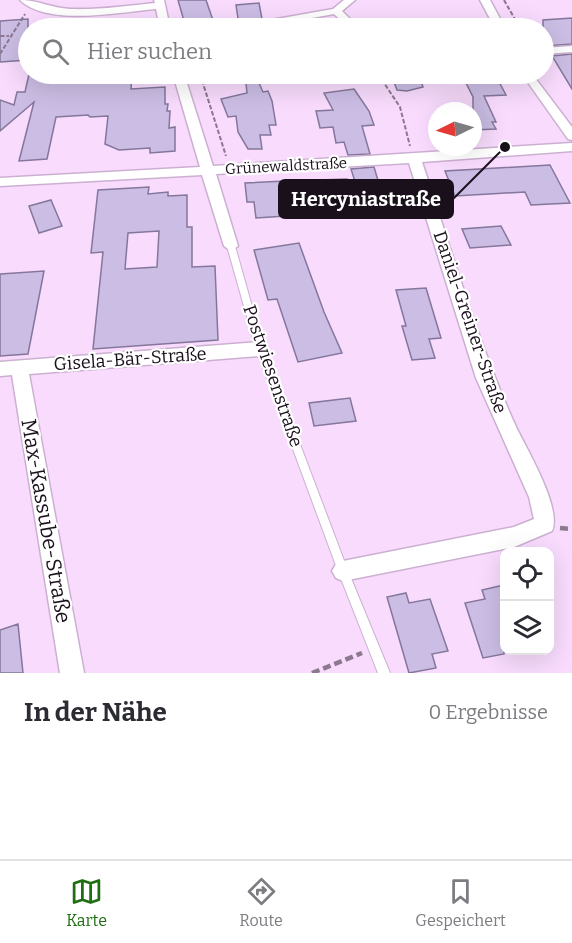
<!DOCTYPE html>
<html lang="de">
<meta charset="utf-8">
<style>
:root{--surface:#fff;--page:#f2f2f3;--text:#2b2b33;--muted:#7c7c81;--line:#e1e1e2;--accent:#1f6e12}
body{margin:0;font-family:Bitter,serif;background:var(--page);color:var(--text)}
.controls{position:absolute;right:18px;bottom:18px;display:grid;overflow:hidden;border-radius:12px;box-shadow:0 6px 24px #0002}
.controls button{width:54px;height:54px;display:grid;place-items:center;padding:0;border:0;border-bottom:2px solid var(--line);background:var(--surface);color:var(--text);font:30px sans-serif}
.compass{position:absolute;left:428px;top:102px;width:54px;height:54px;border-radius:50%;background:var(--surface);box-shadow:0 6px 24px #0002;rotate:265deg}
.list{margin:0;padding:0;list-style:none}
h2{display:flex;justify-content:space-between;align-items:center;height:78px;margin:0;padding:0 24px;font-size:26px}
h2 small{font-size:20px;font-weight:400;color:var(--muted)}
.icon{flex:none;width:33px;height:33px;fill:none;stroke:currentColor;stroke-width:2;stroke-linecap:round;stroke-linejoin:round}
.map{position:relative;flex:none;width:572px;height:673px;overflow:hidden}
.search{position:absolute;background:var(--surface);box-shadow:0 6px 24px #0002;left:18px;right:18px;top:18px;height:66px;display:flex;align-items:center;gap:15px;box-sizing:border-box;padding:0 21px;border-radius:33px;color:var(--muted);font-size:22px}
.sheet{height:186px;background:var(--surface)}
nav{display:flex;justify-content:space-around;align-items:center;box-sizing:border-box;height:84px;border-top:2px solid var(--line);background:var(--surface);font-size:16px;color:var(--muted)}
nav a{display:grid;justify-items:center;gap:3px}
nav .on{color:var(--accent)}
.map>svg:first-child{display:block}
.building{fill:#cbbde4;stroke:#84779b;stroke-width:1.5;fill-rule:evenodd}
.lines{fill:none;stroke-linecap:round;stroke-linejoin:round}
.lane-casing{stroke:#ccb0d1;stroke-width:2}
.street-casing{stroke:#ccb0d1;stroke-width:3}
.path-far1{stroke:#8c788f;stroke-width:2;stroke-dasharray:4.5 2;stroke-linecap:butt}
.path{stroke:#8c788f;stroke-width:4.5;stroke-dasharray:8 4;stroke-linecap:butt}
.lane{fill:#fff;fill-rule:evenodd}
.street{fill:#fff;fill-rule:evenodd}
.labels{text-anchor:middle;stroke-width:4.5;stroke-linejoin:round;paint-order:stroke}
.far-street-label{font-size:15px;fill:#1a101c;stroke:#fff}
.street-label{font-size:18px;fill:#1a101c;stroke:#fff}
.near-street-label{font-size:21px;fill:#1a101c;stroke:#fff}
.leader{fill:none;stroke:#1a101c;stroke-width:2}
.callout-dot{fill:#1a101c;stroke:#fff;stroke-width:2}
.callout{fill:#1a101c;stroke:#1a101c;stroke-width:2}
.callout-label{font-size:20px;text-anchor:middle;font-weight:bold;fill:#fff}
</style>
<div class="map">
<svg width="572" height="673" viewBox="0 0 572 673">
<rect width="100%" height="100%" fill="#f8dbfd"/>
<path class="building" d="M178,0H206L215,26L186,28Z
M259,3L262,19L239,25L236,5Z
M572,18V44L546,46L543,42V20Z
M28,19V60L0,62V21Z
M572,54V89L552,56Z
M29,74H132L131,89L165,87V104H168L167,111H170L169,128L175,127V151L150,153V148L119,150L105,144L108,116L90,117L88,115L56,117L47,159L19,161L34,102L0,131V100L14,105L17,92H25Z
M245,74H255L263,92L268,91L272,101L276,125H269L271,135H260L262,149H248L238,132L236,116L228,117L221,99L247,93Z
M391,74H418L423,87L407,91L397,90Z
M473,74L478,81L498,80L506,95L484,96L496,122H492L496,129L473,130V97L465,81H473Z
M354,89L369,111L374,125L362,126L370,154L348,155L344,142L336,143L333,127L320,128L316,111L333,110L324,93Z
M550,165L570,203L531,205L525,192L455,196L445,171Z
M374,167L380,187L357,188L351,169Z
M347,179L351,197L288,200L289,203H284L286,216L256,218L254,202H247L245,183L306,180L310,183L318,180Z
M407,180L412,196L391,197L386,181Z
M149,187L148,194L168,192V196L187,195V227H192V267L215,266L218,340L93,349L103,252L91,253L98,190ZM159,231L157,267L125,269L128,233Z
M51,200L62,226L39,233L29,206Z
M501,226L511,245L470,248L462,229Z
M299,243L324,312L342,353L298,362L277,299L268,300L254,250Z
M44,271L28,354L0,356V274Z
M426,288L441,338L429,339L435,358L412,360L402,326H406L396,290Z
M350,398L356,421L314,426L309,403Z
M504,585V654L483,658L465,603L485,599L482,590Z
M406,593L409,603L430,599L448,651L432,654L436,668L409,673L387,597Z
M18,624L23,673H0V630Z"/>
<g class="lines">
<g class="lane-casing">
<path id="lane" d="M231,243L235,246L264,349L348,571L390,673H378L338,571L256,349L227,246Z"/>
</g>
<g class="street-casing">
<path id="street" d="M20,0C37,0 52,8 70,9C98,10 127,6 155,3L154,0H164L170,28H160L156,9C120,12 48,27 20,0Z
M344,0H355L342,11L359,28H349L334,14L257,28H238L243,25L333,9Z
M480,0H490L505,28H495Z
M572,46V52L544,54V48Z
M173,74H184L213,166L572,143V151L422,162C452,252 478,344 517,429C528,451 562,509 552,531L514,547L343,581L336,578L332,571L336,564L343,561L514,527L534,519L529,497L476,378L409,163L216,174L238,246L231,251L224,246L202,175L0,186V178L200,167Z
M522,74H532L572,127V140L568,139Z
M260,342L266,344L268,349L266,354L260,356L29,374L84,673H60L12,375L0,376V362Z"/>
</g>
<path class="path-far1" d="M504,0L520,28
M0,36H9
M0,54L25,14
M200,74L226,156
M378,74L400,107L410,146"/>
<path class="path" d="M560,528L572,529
M312,673L362,653"/>
<use href="#lane" class="lane"/>
<use href="#street" class="street"/>
</g>
<g class="labels">
<g class="far-street-label">
<text transform="translate(286 166) rotate(-3)" y="5">Grünewaldstraße</text>
</g>
<g class="street-label">
<text transform="translate(470 322) rotate(71)" y="6">Daniel-Greiner-Straße</text>
<text transform="translate(130 359) rotate(-4)" y="6">Gisela-Bär-Straße</text>
<text transform="translate(273 376) rotate(71)" y="6">Postwiesenstraße</text>
</g>
<g class="near-street-label">
<text transform="translate(46 521) rotate(80)" y="7">Max-Kassube-Straße</text>
</g>
</g>
<path class="leader" d="M505 147L453 199"/>
<circle class="callout-dot" cx="505" cy="147" r="6"/>
<rect class="callout" x="279" y="180" width="174" height="38" rx="6"/>
<g class="callout-label">
<text x="366" y="206">Hercyniastraße</text>
</g>
</svg>
<div class="controls">
<button><svg class="icon" aria-label="locate" viewBox="0 0 24 24"><circle cx="12" cy="12" r="6"/><path d="M12 2v4M12 18v4M2 12h4M18 12h4"/></svg></button>
<button><svg class="icon" aria-label="layers" viewBox="0 0 24 24"><path d="M12 4l9 5-9 5-9-5zM3 14l9 5 9-5"/></svg></button>
</div>
<svg class="compass" viewBox="-18 -18 36 36"><path d="M0-13l5 13h-10z" fill="#e53935"/><path d="M0 13l5-13h-10z" fill="#7c7c81"/></svg>
<div class="search"><svg class="icon" aria-label="search" viewBox="0 0 24 24"><circle cx="10" cy="10" r="6"/><path d="M15 15l6 6"/></svg>Hier suchen</div>
</div>
<section class="sheet">
<h2>In der Nähe<small>0 Ergebnisse</small></h2>
<ul class="list">
</ul>
</section>
<nav>
<a class="on"><svg class="icon" aria-label="map" viewBox="0 0 24 24"><path d="M3 6l6-2 6 2 6-2v14l-6 2-6-2-6 2zM9 4v14M15 6v14"/></svg>Karte</a>
<a><svg class="icon" aria-label="directions" viewBox="0 0 24 24"><path d="M12 3l9 9-9 9-9-9zM9 14v-3h6M13 9l2 2-2 2"/></svg>Route</a>
<a><svg class="icon" aria-label="saved" viewBox="0 0 24 24"><path d="M7 4h10v16l-5-4-5 4z"/></svg>Gespeichert</a>
</nav>
